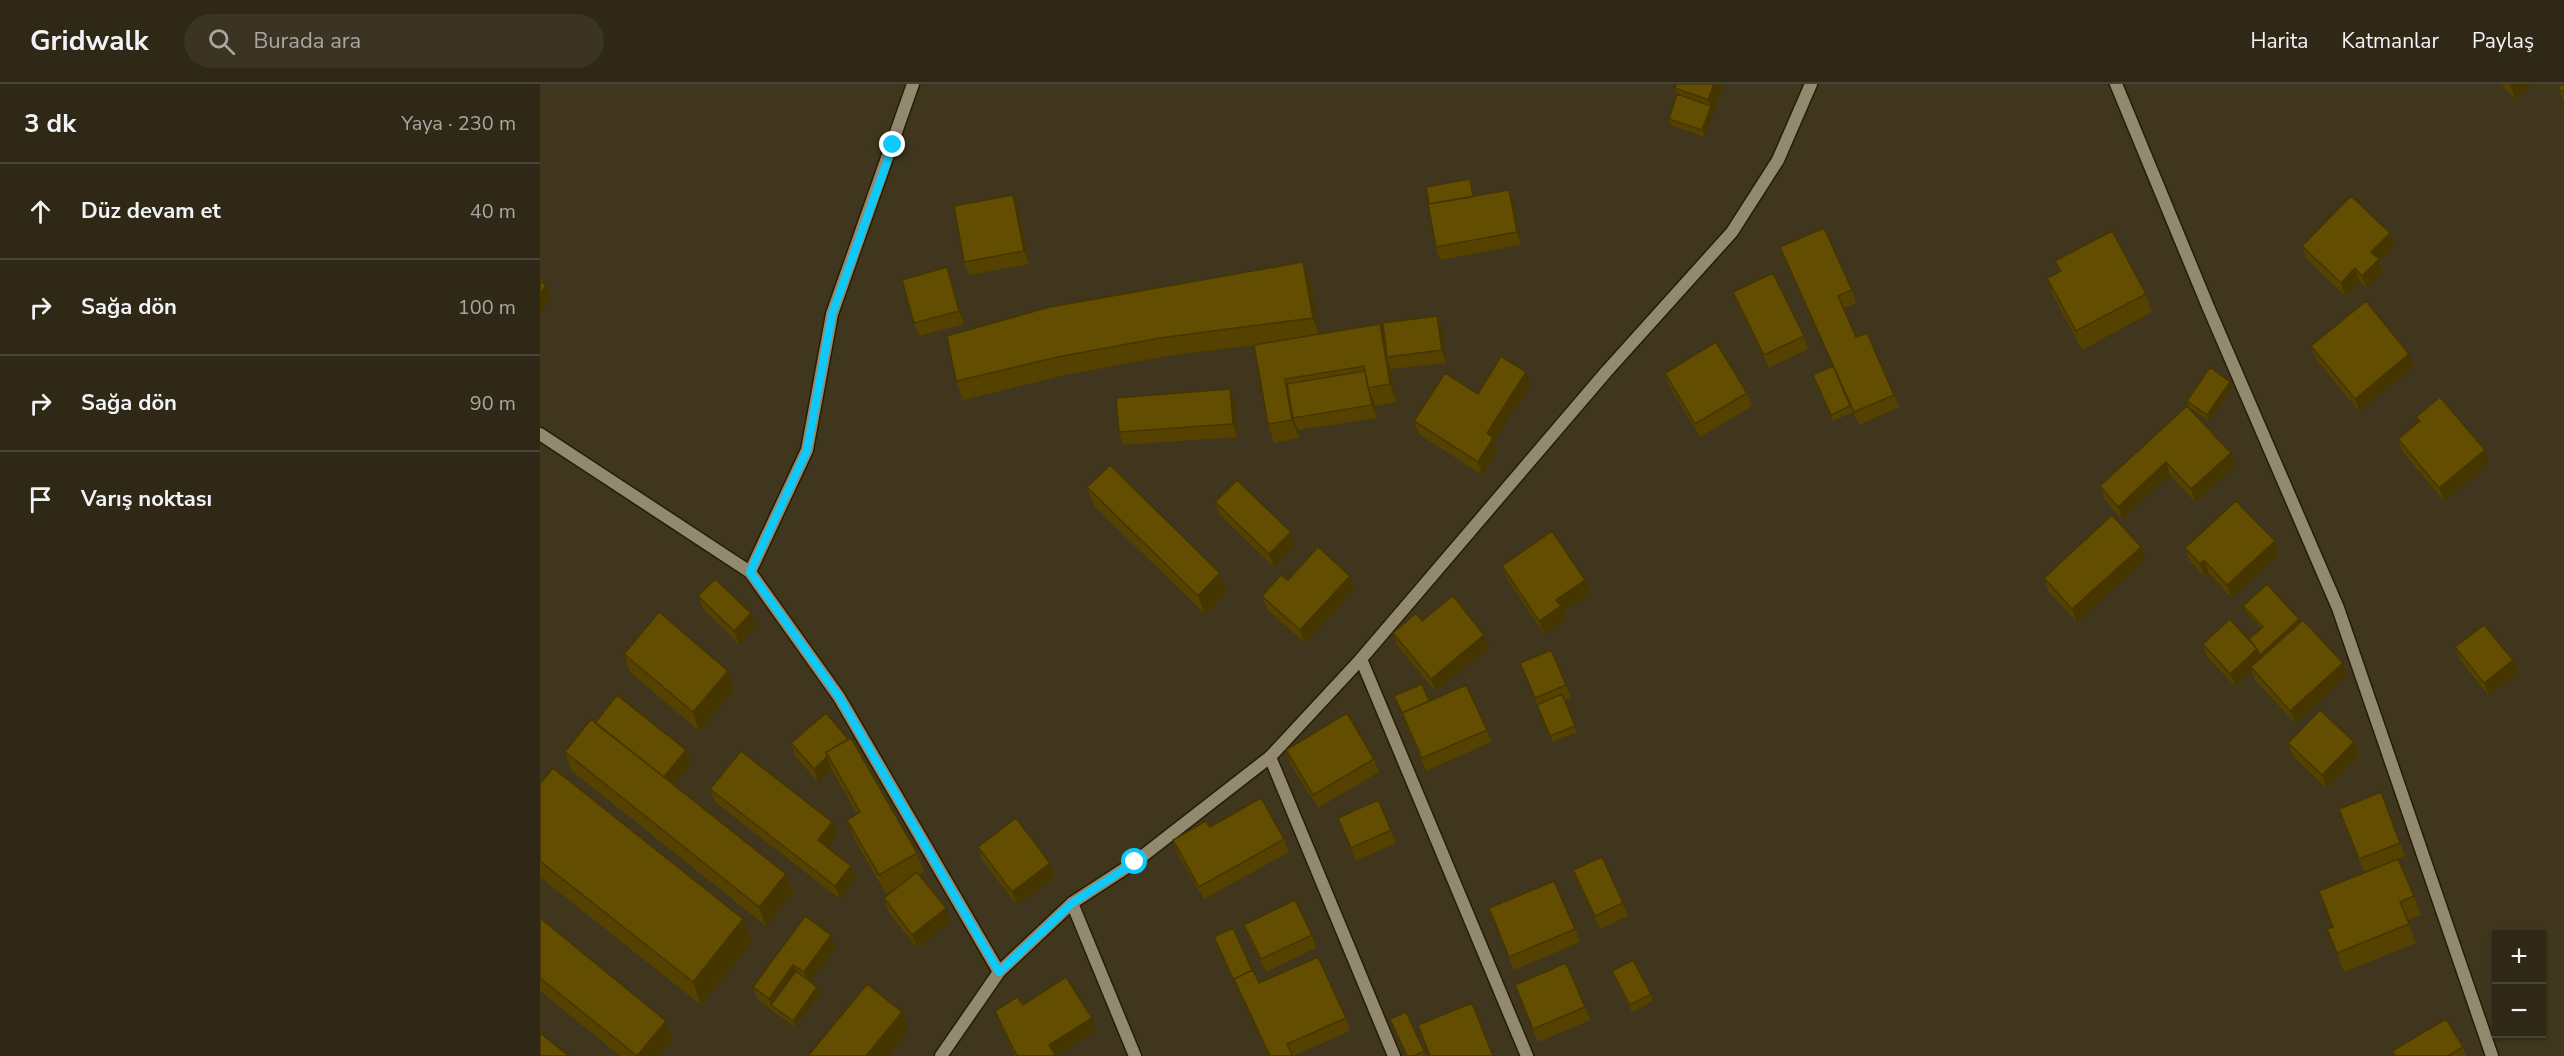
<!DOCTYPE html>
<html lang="tr">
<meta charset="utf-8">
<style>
:root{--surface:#2f2816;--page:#3b3423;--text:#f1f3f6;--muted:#a7a6a1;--line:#4a4435}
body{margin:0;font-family:"Nunito Sans",sans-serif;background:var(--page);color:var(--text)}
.controls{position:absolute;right:18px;bottom:18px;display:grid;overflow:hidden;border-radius:0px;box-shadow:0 2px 4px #0004}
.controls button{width:54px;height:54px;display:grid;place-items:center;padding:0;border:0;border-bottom:2px solid var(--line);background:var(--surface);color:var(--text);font:30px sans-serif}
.stop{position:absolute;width:18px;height:18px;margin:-14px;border:4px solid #0ecafa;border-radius:50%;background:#fff}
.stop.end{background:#0ecafa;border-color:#fff;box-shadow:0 2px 6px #0008}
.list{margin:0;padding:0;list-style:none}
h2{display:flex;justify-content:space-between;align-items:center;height:78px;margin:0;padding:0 24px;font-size:26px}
h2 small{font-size:20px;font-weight:400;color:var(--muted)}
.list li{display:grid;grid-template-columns:39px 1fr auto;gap:18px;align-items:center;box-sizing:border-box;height:96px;padding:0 24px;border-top:2px solid var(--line)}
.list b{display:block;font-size:22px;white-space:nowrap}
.list em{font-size:20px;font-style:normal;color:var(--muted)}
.icon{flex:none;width:33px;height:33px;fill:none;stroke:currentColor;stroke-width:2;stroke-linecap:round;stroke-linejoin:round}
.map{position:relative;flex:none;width:2024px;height:972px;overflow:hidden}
header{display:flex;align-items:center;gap:36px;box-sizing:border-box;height:84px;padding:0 30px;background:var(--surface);border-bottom:2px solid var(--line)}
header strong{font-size:28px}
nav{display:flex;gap:33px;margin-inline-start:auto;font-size:21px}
.search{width:420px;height:54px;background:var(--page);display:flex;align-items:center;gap:15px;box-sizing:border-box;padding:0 21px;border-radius:33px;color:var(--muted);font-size:22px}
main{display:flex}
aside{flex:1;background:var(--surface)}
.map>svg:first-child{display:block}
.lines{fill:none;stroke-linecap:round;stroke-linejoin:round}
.minor-casing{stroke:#251d05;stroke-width:15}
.tertiary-casing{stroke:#251d05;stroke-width:15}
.minor{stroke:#93896e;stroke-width:12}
.tertiary{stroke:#93896e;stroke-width:12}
.wall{fill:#554200}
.shaded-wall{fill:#453600}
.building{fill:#634d00;stroke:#453600;stroke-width:1.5}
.route{stroke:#0ecafa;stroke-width:8}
</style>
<header>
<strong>Gridwalk</strong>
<div class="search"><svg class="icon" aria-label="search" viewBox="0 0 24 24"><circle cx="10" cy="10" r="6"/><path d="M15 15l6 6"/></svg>Burada ara</div>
<nav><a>Harita</a><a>Katmanlar</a><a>Paylaş</a></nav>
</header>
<main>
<aside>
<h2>3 dk<small>Yaya · 230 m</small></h2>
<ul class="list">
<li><svg class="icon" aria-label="ahead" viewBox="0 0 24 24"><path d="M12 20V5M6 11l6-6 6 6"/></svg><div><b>Düz devam et</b></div><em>40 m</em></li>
<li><svg class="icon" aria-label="right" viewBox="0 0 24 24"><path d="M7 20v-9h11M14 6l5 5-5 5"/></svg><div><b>Sağa dön</b></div><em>100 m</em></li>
<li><svg class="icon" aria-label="right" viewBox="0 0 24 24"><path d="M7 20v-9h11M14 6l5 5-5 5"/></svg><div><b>Sağa dön</b></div><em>90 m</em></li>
<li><svg class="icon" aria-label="arrive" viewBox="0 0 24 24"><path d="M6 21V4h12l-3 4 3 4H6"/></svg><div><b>Varış noktası</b></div></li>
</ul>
</aside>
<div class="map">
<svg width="2024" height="972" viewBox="0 0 2024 972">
<rect width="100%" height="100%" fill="#3f361d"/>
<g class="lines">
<g class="minor-casing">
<path id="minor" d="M1576,0L1669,225L1798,524L1952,972
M210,488L267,366L292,230L373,0
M821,575L987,972
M730,673L854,972
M532,819L595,972"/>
</g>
<g class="tertiary-casing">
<path id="tertiary" d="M0,350L210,488L299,613L459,888
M401,972L459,888L532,819L595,778L730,673L821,575L1066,288L1192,148L1238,76L1271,0"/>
</g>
<use href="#minor" class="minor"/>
<use href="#tertiary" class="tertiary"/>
</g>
<path class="wall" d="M1183,0L1165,53L1131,41L1129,35L1137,10L1135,4Z
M1961,0H1992L1976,16Z
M2024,0V18L2018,4Z
M930,95L934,112L974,119L981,161L900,176L896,163Z
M473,111L478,124L489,180L429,191L424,178Z
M1762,162H1854L1839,177L1843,188L1827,205L1820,197L1805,212L1767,175Z
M1240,163L1312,206L1316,219L1304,224L1316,253L1354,311L1359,323L1319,341L1311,323L1313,328L1293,337L1273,291L1293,282L1245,176Z
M1515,177L1606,210L1612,228L1542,266L1514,213L1507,194L1519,188Z
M411,196L424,240L379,252L374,239Z
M770,196L779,250L844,253L897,232L902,245L906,279L851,285L850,283L856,318L835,322V321L837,334L758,346L759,354L734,359L728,340L716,261L627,272L525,291L423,316L416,297Z
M1193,208L1264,252L1268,265L1229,284L1198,221Z
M1771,262L1874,283L1819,327L1776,275Z
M1125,289L1207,309L1212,322L1160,353L1129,301Z
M1690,298L1692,304L1669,337L1649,323L1647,317Z
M990,301L954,358L957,366L942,391L879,350L874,337L938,310Z
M695,318L697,353L583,361L579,348Z
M1647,322L1695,381L1655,418L1630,391L1582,435L1564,415L1560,402Z
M1876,333L1949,379L1904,417L1863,368L1858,355L1878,338Z
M547,403L687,508L665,530L554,422Z
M675,418L755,461L734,483L680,431Z
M1735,457L1739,470L1692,514L1669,489L1665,493L1650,477L1645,464Z
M1601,463L1606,475L1537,538L1508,507L1504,494Z
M962,482L1045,496L1050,509L1023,527L1025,535L1004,550L967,494Z
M810,492L815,505L765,559L727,525L722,512L748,496Z
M158,512L216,542L199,560L163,525Z
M1703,522L1760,538L1803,579L1807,592L1755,639L1715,596L1712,587L1695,602L1667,573L1663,560L1709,555L1721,544L1706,528Z
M853,549L949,564L895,607L857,561Z
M1915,563L1973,576L1978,589L1949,612L1920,576Z
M84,570L188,587L194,606L159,647L90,588Z
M980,579L1026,601L1031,614L1024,616L1037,648L1013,658Z
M854,612L947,646L951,658L886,687Z
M286,629L377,769L384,788L379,791L411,837L377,864L348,827L344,814L358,803L346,810L314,754L307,736L317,730L292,686L278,698L255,672L251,659Z
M55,639L151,679L133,701L246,790L253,809L226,842L32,687L25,668Z
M1814,658L1819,670L1786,704L1753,672L1748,659Z
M746,666L834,675L839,688L778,724L750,679Z
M0,700L203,835L212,858L161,921L0,793Z
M170,705L297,751L287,763L311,782L316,794L300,815L175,718Z
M1841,708L1865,772L1824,788L1803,738Z
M798,734L851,746L856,759L816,777Z
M670,743L744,755L749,768L664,815L637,769L633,756Z
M438,763L510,779L515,792L477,821L442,776Z
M1033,786L1083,819L1088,832L1060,845L1038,799Z
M1779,807L1874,812L1881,831L1867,836L1876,859L1804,888L1787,845L1793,843Z
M949,824L1035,845L1040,858L974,886Z
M0,834L126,937L133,955L119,972H80L0,907Z
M704,841L772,851L776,864L726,888L709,854Z
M291,851L296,863L270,898L277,903L280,910L255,943L218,916L213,903Z
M674,853L719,899L806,934L810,947L753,972H729Z
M1072,887L1111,910L1113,917L1092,928L1074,893Z
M975,901L1045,923L1050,936L998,958Z
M483,921L552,934L556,947L517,972H475L460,940L455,927Z
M850,935L884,967L886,972H867Z
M1923,963L1926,972H1854L1852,967Z"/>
<path class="shaded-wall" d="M1174,0H1183L1165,53L1162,46L1171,22L1168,16Z
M1970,0H1992L1976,16Z
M969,106L974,119L981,161L977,148Z
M473,111L478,124L489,180L484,167Z
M1850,149L1854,162L1839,177L1843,188L1827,205L1822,192L1831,168Z
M763,178L770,196L780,253L773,234Z
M407,183L411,196L424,240L419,227Z
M1815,184L1820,197L1805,212L1801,199Z
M6,201L11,214L0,230V211Z
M897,232L902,245L906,279L902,266Z
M840,240L846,259L847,273L850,283L856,318L850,300Z
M1869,270L1874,283L1819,327L1815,315Z
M986,288L990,301L954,358L957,366L942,391L938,378L947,349Z
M745,295L752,313L753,334L758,346L759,354L752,336Z
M1690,298L1692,304L1669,337L1667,331Z
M690,305L695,318L697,353L693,340Z
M830,308L835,321L837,334L832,321Z
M1945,366L1949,379L1904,417L1899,404Z
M1691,369L1695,381L1655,418L1651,405Z
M1626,378L1630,391L1582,435L1578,423Z
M751,448L755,461L734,483L729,470Z
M1735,457L1739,470L1692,514L1687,501Z
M1601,463L1606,475L1537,538L1532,525Z
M1664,476L1669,489L1665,493L1660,480Z
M680,489L687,508L665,530L658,512Z
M810,492L815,505L765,559L760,546Z
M1045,496L1050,509L1023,527L1025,535L1004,550L999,537L1016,516Z
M211,529L216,542L199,560L194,547Z
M1759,535L1761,542L1711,583L1712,587L1695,602L1690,590L1717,565Z
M944,551L949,564L895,607L891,595Z
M1973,576L1978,589L1949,612L1944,599Z
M1803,579L1807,592L1755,639L1750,627Z
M188,587L194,606L159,647L153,628Z
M1814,658L1819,670L1786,704L1782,691Z
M146,666L151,679L127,709L122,696Z
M287,673L292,686L278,698L274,685Z
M292,738L297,751L282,769L278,756Z
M510,779L515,792L477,821L472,808Z
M311,782L316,794L300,815L295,802Z
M246,790L253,809L226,842L219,823Z
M406,824L411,837L377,864L372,851Z
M203,835L212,858L161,921L153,898Z
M291,851L296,863L268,901L264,888Z
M253,881L258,894L231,921L229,915Z
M277,903L280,910L255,943L253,937Z
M362,928L369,946L348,972H326Z
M552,934L556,947L517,972H513L509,961Z
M126,937L133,955L119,972H97Z"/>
<path class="building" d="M1136,0H1174L1168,16L1135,4Z
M2022,0H2024V9L2018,4Z
M1137,10L1171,22L1162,46L1129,35Z
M930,95L933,113L889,120L886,103Z
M969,106L977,148L896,163L888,120Z
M473,111L484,167L424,178L414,122Z
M1811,112L1850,149L1831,168L1839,175L1822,192L1815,184L1801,199L1762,162Z
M1284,144L1312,206L1298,212L1316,253L1327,249L1354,311L1314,328L1240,163Z
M1572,147L1606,210L1536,247L1507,194L1521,187L1515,177Z
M763,178L773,234L620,254L518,273L416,297L407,252L510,223Z
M407,183L419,227L374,239L362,196Z
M1233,189L1264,252L1224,271L1193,208Z
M0,197L6,201L0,211Z
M1826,217L1869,270L1815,315L1771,262Z
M897,232L902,266L847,273L843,239Z
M840,240L850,300L828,304L824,282L745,295L752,336L728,340L714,261Z
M1176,258L1207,309L1155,340L1125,289Z
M961,272L986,288L947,349L953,354L938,378L874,337L905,289L938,310Z
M1293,282L1310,322L1291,331L1273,291Z
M1670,283L1690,298L1667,331L1647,317Z
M825,287L832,321L753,334L747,300Z
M690,305L693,340L579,348L576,314Z
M1900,313L1945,366L1899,404L1858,355L1880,337L1876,333Z
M1647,322L1691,369L1651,405L1626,378L1578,423L1560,402Z
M570,381L680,489L658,512L547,403Z
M697,396L751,448L729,470L675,418Z
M1696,417L1735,457L1687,501L1664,476L1660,480L1645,464Z
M1572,431L1601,463L1532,525L1504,494Z
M1012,447L1045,496L1016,516L1021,522L999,537L962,482Z
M778,463L810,492L760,546L722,512L741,491L748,496Z
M175,495L211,529L194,547L158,512Z
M1727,500L1759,535L1720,571L1717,565L1709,555L1723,543L1703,522Z
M913,512L944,551L891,595L853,549L876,529L882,537Z
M119,528L188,587L153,628L84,570Z
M1690,535L1717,565L1690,590L1663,560Z
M1763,536L1803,579L1750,627L1711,583Z
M1944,541L1973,576L1944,599L1915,563Z
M1011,566L1026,601L995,614L980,579Z
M882,600L889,617L862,629L865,635L854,612Z
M926,601L947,646L882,674L862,629Z
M1022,610L1035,642L1010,652L997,621Z
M77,611L146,666L124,693L55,639Z
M1780,626L1814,658L1782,691L1748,659Z
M286,629L308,655L286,668L287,673L274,685L251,659Z
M807,629L834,675L773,711L746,666Z
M51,635L246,790L219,823L25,668Z
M311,654L377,769L339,791L307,736L320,728L286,668Z
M201,667L292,738L278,756L311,782L295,802L170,705Z
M13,684L203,835L153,898L0,777V700Z
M1841,708L1860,759L1819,775L1799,725Z
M721,714L744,755L659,803L633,756L666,737L670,743Z
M838,716L851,746L811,764L798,734Z
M476,734L510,779L472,808L438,763Z
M1062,773L1083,819L1055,832L1033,786Z
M1858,775L1874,812L1860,818L1869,840L1797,869L1787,845L1793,843L1779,807Z
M377,788L406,824L372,851L344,814Z
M1014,797L1035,845L969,873L949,824Z
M755,816L772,851L721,875L704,841Z
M265,832L291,851L264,888L253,881L229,915L213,903Z
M0,834L126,937L97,972L0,894Z
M693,844L712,886L694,895L696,901L674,853Z
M778,873L806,934L747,960L753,972H730L694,895L713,886L719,899Z
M1093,876L1111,910L1090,921L1072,887Z
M1026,879L1045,923L993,945L975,901Z
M256,887L277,903L253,937L231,921Z
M526,893L552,934L509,961L516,972H477L455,927L477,913L483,921Z
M327,900L362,928L326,972H268Z
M932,919L953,972H890L878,941Z
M866,928L884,967L874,972H867L850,935Z
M1906,935L1923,963L1908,972H1855L1852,967Z
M0,949L29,972H0Z"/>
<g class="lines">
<path class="route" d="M353,61L292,230L267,366L210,488L299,613L459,888L532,819L595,778"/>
</g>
</svg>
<div class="controls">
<button>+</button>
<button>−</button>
</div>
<div class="stop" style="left:595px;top:778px"></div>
<div class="stop end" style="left:353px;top:61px"></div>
</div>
</main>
